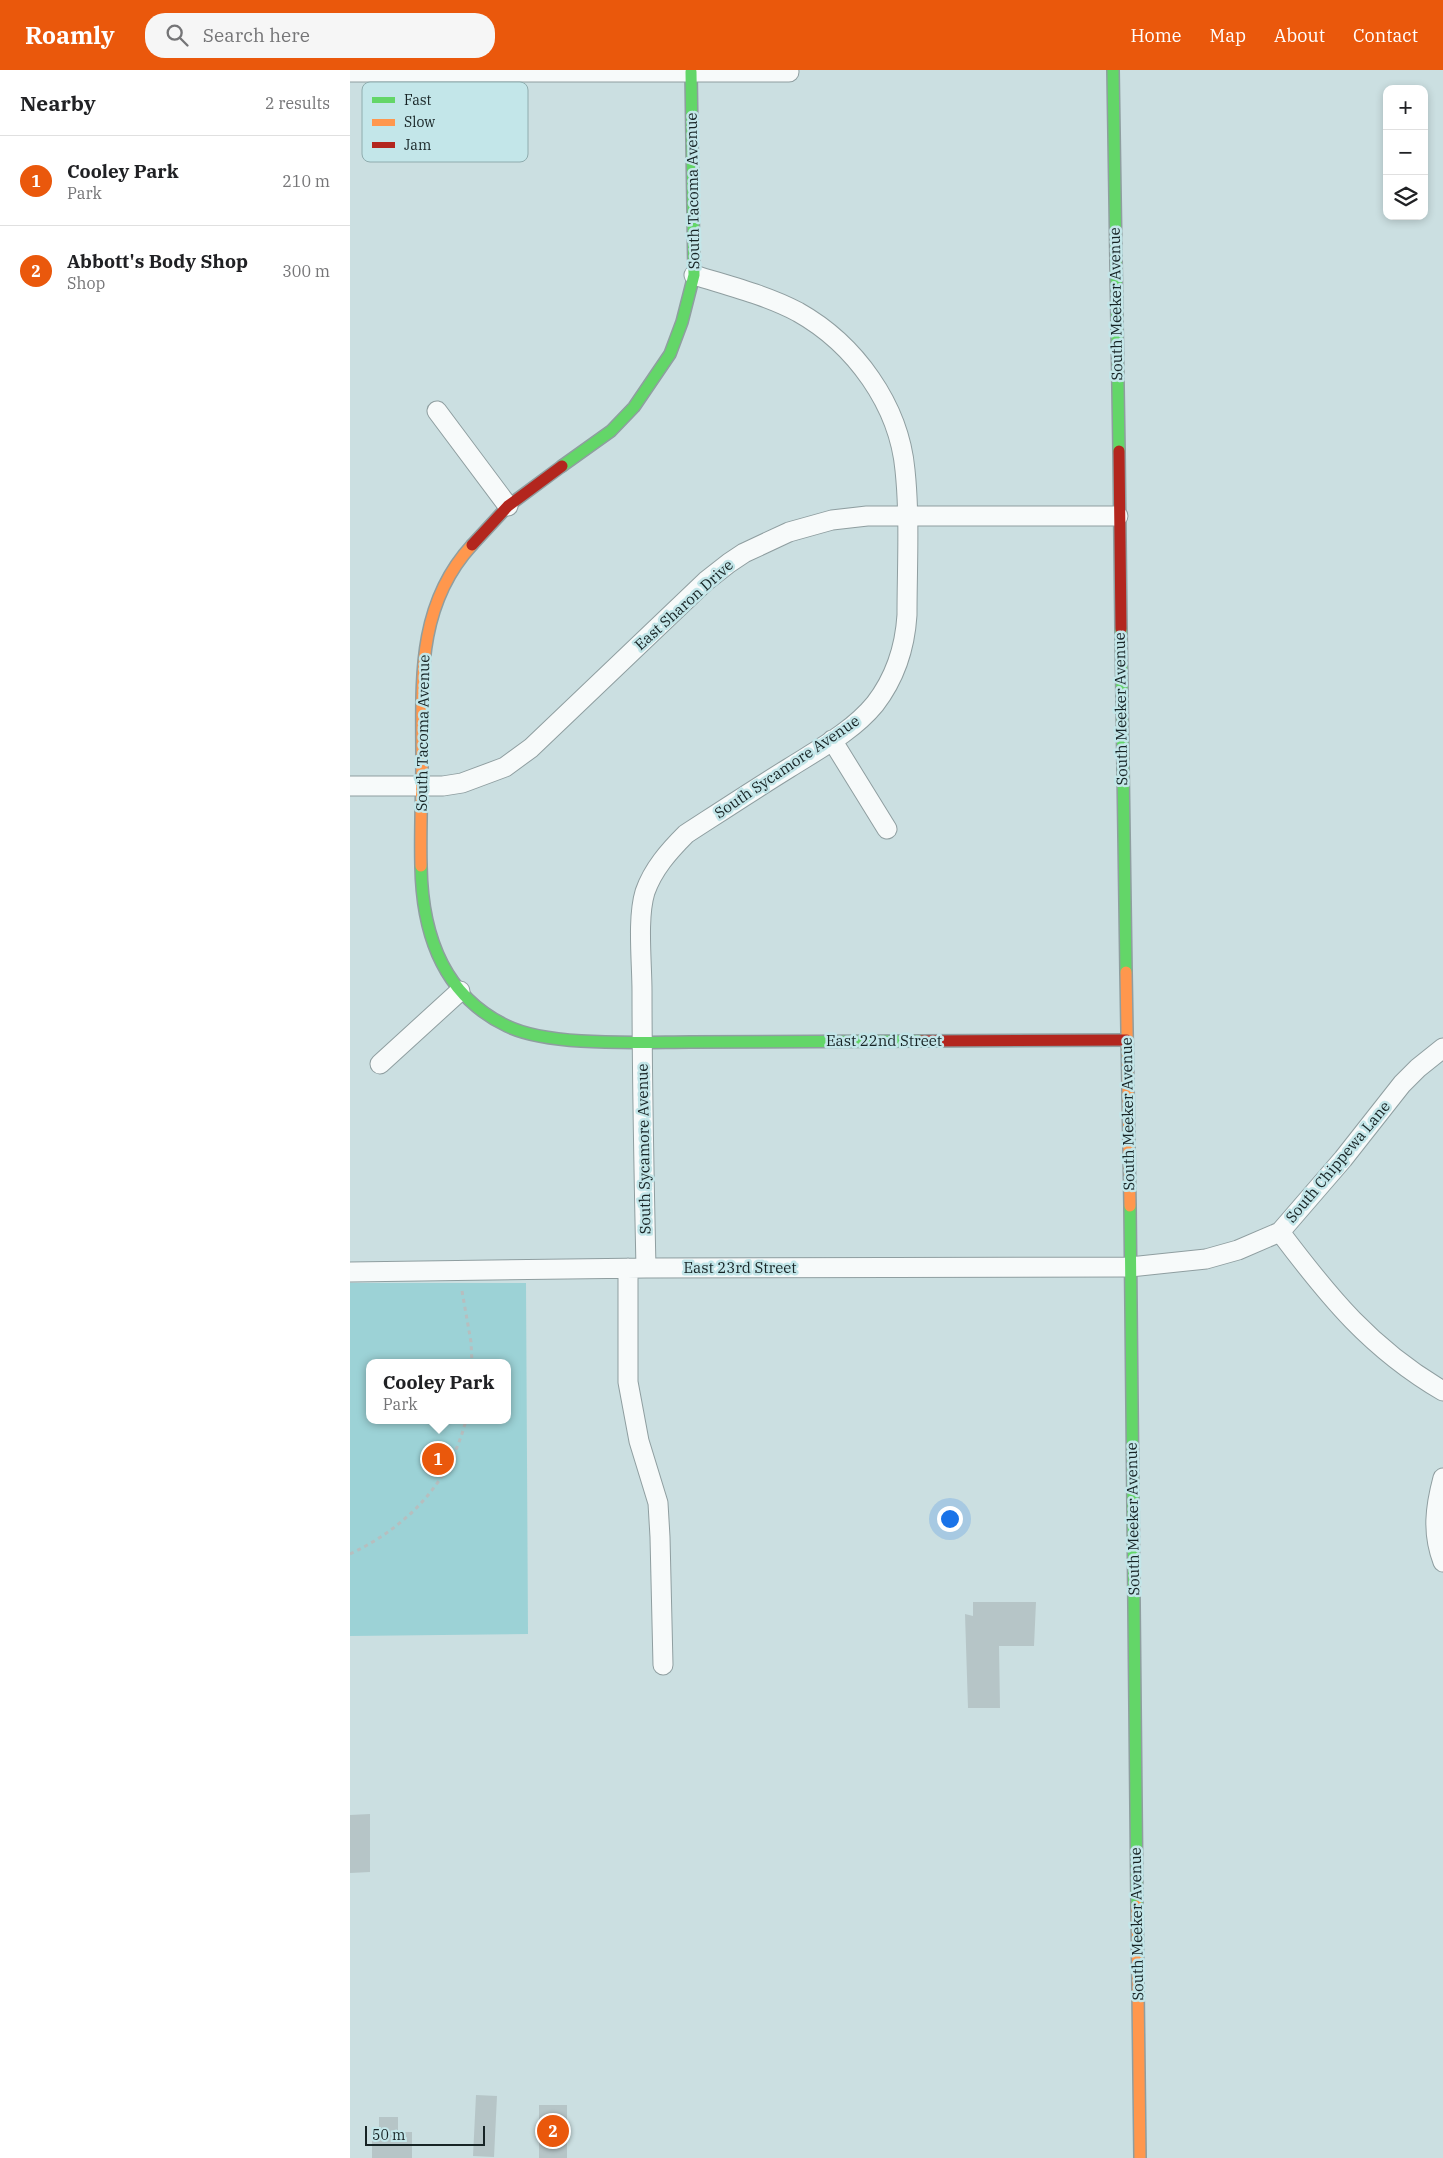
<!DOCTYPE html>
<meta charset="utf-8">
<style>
:root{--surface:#fff;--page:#f6f6f6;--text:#202124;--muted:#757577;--line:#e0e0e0;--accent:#ea580c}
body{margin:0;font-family:"IBM Plex Serif",serif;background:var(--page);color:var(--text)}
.controls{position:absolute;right:15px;top:15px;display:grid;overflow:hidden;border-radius:10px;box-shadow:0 2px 8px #0003}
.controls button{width:45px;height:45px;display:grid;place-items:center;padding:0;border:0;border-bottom:1px solid var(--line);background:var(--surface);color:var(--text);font:25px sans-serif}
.scale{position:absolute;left:15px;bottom:12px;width:120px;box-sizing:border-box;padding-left:5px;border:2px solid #172425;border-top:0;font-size:14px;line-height:18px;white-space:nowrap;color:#172425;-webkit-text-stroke:4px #c3e6e9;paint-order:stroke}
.you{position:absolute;left:599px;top:1448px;width:18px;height:18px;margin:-12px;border:4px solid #fff;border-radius:50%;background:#1a73e8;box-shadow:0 0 0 8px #1a73e833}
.badge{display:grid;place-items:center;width:32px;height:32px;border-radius:50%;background:var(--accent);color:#fff;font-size:16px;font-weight:700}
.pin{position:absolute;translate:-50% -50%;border:2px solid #fff;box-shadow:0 1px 5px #0006}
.popup{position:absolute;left:16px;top:1289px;width:145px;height:65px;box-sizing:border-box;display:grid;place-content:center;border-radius:10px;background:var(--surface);filter:drop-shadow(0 1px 4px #0005);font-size:16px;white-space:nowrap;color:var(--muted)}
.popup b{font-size:19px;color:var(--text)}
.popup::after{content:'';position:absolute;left:50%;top:100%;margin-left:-10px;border:10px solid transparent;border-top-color:var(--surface)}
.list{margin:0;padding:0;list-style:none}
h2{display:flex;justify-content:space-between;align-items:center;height:65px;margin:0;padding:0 20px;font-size:21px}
h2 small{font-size:16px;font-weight:400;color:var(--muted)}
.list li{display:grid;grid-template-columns:32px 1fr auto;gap:15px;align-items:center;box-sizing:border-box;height:90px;padding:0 20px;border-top:1px solid var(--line)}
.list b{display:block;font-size:19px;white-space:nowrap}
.list p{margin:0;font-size:16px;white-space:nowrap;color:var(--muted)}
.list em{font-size:16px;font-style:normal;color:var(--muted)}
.icon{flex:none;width:28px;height:28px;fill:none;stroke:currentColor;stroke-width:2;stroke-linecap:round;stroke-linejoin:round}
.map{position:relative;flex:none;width:1093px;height:2088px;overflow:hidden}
header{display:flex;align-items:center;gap:30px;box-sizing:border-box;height:70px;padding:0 25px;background:var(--accent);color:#fff}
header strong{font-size:24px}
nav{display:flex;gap:28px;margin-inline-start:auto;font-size:18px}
.search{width:350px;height:45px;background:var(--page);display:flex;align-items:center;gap:12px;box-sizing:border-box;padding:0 18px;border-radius:20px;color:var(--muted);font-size:19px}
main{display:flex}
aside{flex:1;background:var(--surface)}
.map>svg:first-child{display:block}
.green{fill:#9cd2d6;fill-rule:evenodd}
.building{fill:#b6c5c7}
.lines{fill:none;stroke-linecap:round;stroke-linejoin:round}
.street-casing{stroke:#8f9ea0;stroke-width:21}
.fast-casing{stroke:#8f9ea0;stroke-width:14}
.slow-casing{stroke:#8f9ea0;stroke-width:14}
.jam-casing{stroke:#8f9ea0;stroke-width:14}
.path{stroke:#b7bebf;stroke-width:3;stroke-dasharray:4 4;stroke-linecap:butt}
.street{stroke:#f7fafa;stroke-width:19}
.fast{stroke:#63d668;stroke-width:11}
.slow{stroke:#ff974d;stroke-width:11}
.jam{stroke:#b3261e;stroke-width:11}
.labels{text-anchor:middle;stroke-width:5;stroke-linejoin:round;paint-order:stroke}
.street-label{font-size:15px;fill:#172425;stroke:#c3e6e9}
.key{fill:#c3e6e9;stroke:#8facae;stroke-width:1}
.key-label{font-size:14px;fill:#172425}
</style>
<header>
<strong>Roamly</strong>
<div class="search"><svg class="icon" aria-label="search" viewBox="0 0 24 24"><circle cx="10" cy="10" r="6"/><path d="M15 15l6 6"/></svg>Search here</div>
<nav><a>Home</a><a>Map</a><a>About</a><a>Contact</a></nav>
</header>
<main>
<aside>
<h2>Nearby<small>2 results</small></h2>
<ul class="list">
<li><span class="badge">1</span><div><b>Cooley Park</b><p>Park</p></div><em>210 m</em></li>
<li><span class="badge">2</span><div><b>Abbott's Body Shop</b><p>Shop</p></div><em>300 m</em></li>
</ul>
</aside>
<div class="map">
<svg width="1093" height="2088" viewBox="0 0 1093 2088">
<rect width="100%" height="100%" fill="#cbdfe1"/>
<path class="green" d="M0,1213H176L178,1564L0,1566ZM19,1293H157V1350H19Z"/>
<path class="building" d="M623,1532H686L684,1576H649L650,1638H618L615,1544L623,1546Z
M20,1744V1802L0,1803V1745Z
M126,2025L147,2026L144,2087L123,2086Z
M189,2035H217V2088H189Z
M29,2047H48V2062H62V2088H22V2059H29Z"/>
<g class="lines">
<g class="street-casing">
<path id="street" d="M0,2H439
M87,341L158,436
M482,670L537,759
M0,716H93L112,713L155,697L181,678L356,511L379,493L394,483L439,462L482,450L517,446H768
M30,994L110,921
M930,1162C979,1227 1021,1279 1093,1321
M278,1198V1312L289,1371L308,1433L310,1467L313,1595
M296,1198C294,1106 292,1013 292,921C292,893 287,848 295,822C303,799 319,781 336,764C370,742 405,719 439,698C469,679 503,661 525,634C545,608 555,577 557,545C557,497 560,448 555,400C549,335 505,274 448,242C416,225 379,216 344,205
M0,1202L296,1198L780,1197L856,1189L888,1180L930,1162L993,1089L1052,1014L1068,998L1093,978
M1093,1408C1085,1438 1082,1463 1093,1492"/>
</g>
<g class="fast-casing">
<path id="fast" d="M763,0L769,381
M212,396L261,361L284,337L320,284L332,252L344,205L341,2
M771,559L776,902
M71,796C72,863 92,925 157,956C200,977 291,972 340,972C417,971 494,971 571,971
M780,1136L787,1836"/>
</g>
<g class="slow-casing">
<path id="slow" d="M71,796C70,760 72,725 72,689C72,612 66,536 122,475
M776,902L780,1136
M787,1836L790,2088"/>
</g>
<g class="jam-casing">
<path id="jam" d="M769,381L771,559
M122,475L158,436L212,396
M571,971L777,970"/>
</g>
<path class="path" d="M112,1221L121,1272L122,1293
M0,1484C57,1457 100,1413 116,1350"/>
<use href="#street" class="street"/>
<use href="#fast" class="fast"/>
<use href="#slow" class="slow"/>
<use href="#jam" class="jam"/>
</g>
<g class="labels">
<g class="street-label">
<text transform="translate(343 121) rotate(-91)" y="5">South Tacoma Avenue</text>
<text transform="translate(766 234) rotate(-91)" y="5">South Meeker Avenue</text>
<text transform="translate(334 535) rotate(-42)" y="5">East Sharon Drive</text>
<text transform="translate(771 639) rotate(-91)" y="5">South Meeker Avenue</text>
<text transform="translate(73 663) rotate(-89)" y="5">South Tacoma Avenue</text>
<text transform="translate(437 697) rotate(-34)" y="5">South Sycamore Avenue</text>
<text x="534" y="976">East 22nd Street</text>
<text transform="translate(778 1044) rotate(-91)" y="5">South Meeker Avenue</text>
<text transform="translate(294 1079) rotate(-91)" y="5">South Sycamore Avenue</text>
<text transform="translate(988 1092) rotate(-50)" y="5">South Chippewa Lane</text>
<text x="390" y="1203">East 23rd Street</text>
<text transform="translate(783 1449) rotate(-91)" y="5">South Meeker Avenue</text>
<text transform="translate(787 1854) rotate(-91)" y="5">South Meeker Avenue</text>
</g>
</g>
<rect x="12" y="12" width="166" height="80" rx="8" class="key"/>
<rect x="22" y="27" width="23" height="6" fill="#63d668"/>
<rect x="22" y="49" width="23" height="7" fill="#ff974d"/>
<rect x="22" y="72" width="23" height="6" fill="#b3261e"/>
<g class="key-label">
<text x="54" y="35">Fast</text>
<text x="54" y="57">Slow</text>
<text x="54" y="80">Jam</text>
</g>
</svg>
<div class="controls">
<button>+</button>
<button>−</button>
<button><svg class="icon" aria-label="layers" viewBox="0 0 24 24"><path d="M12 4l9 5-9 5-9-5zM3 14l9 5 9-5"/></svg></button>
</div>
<div class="scale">50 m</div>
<div class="you"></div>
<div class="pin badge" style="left:88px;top:1389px">1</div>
<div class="popup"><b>Cooley Park</b>Park</div>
<div class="pin badge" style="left:203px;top:2061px">2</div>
</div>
</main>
